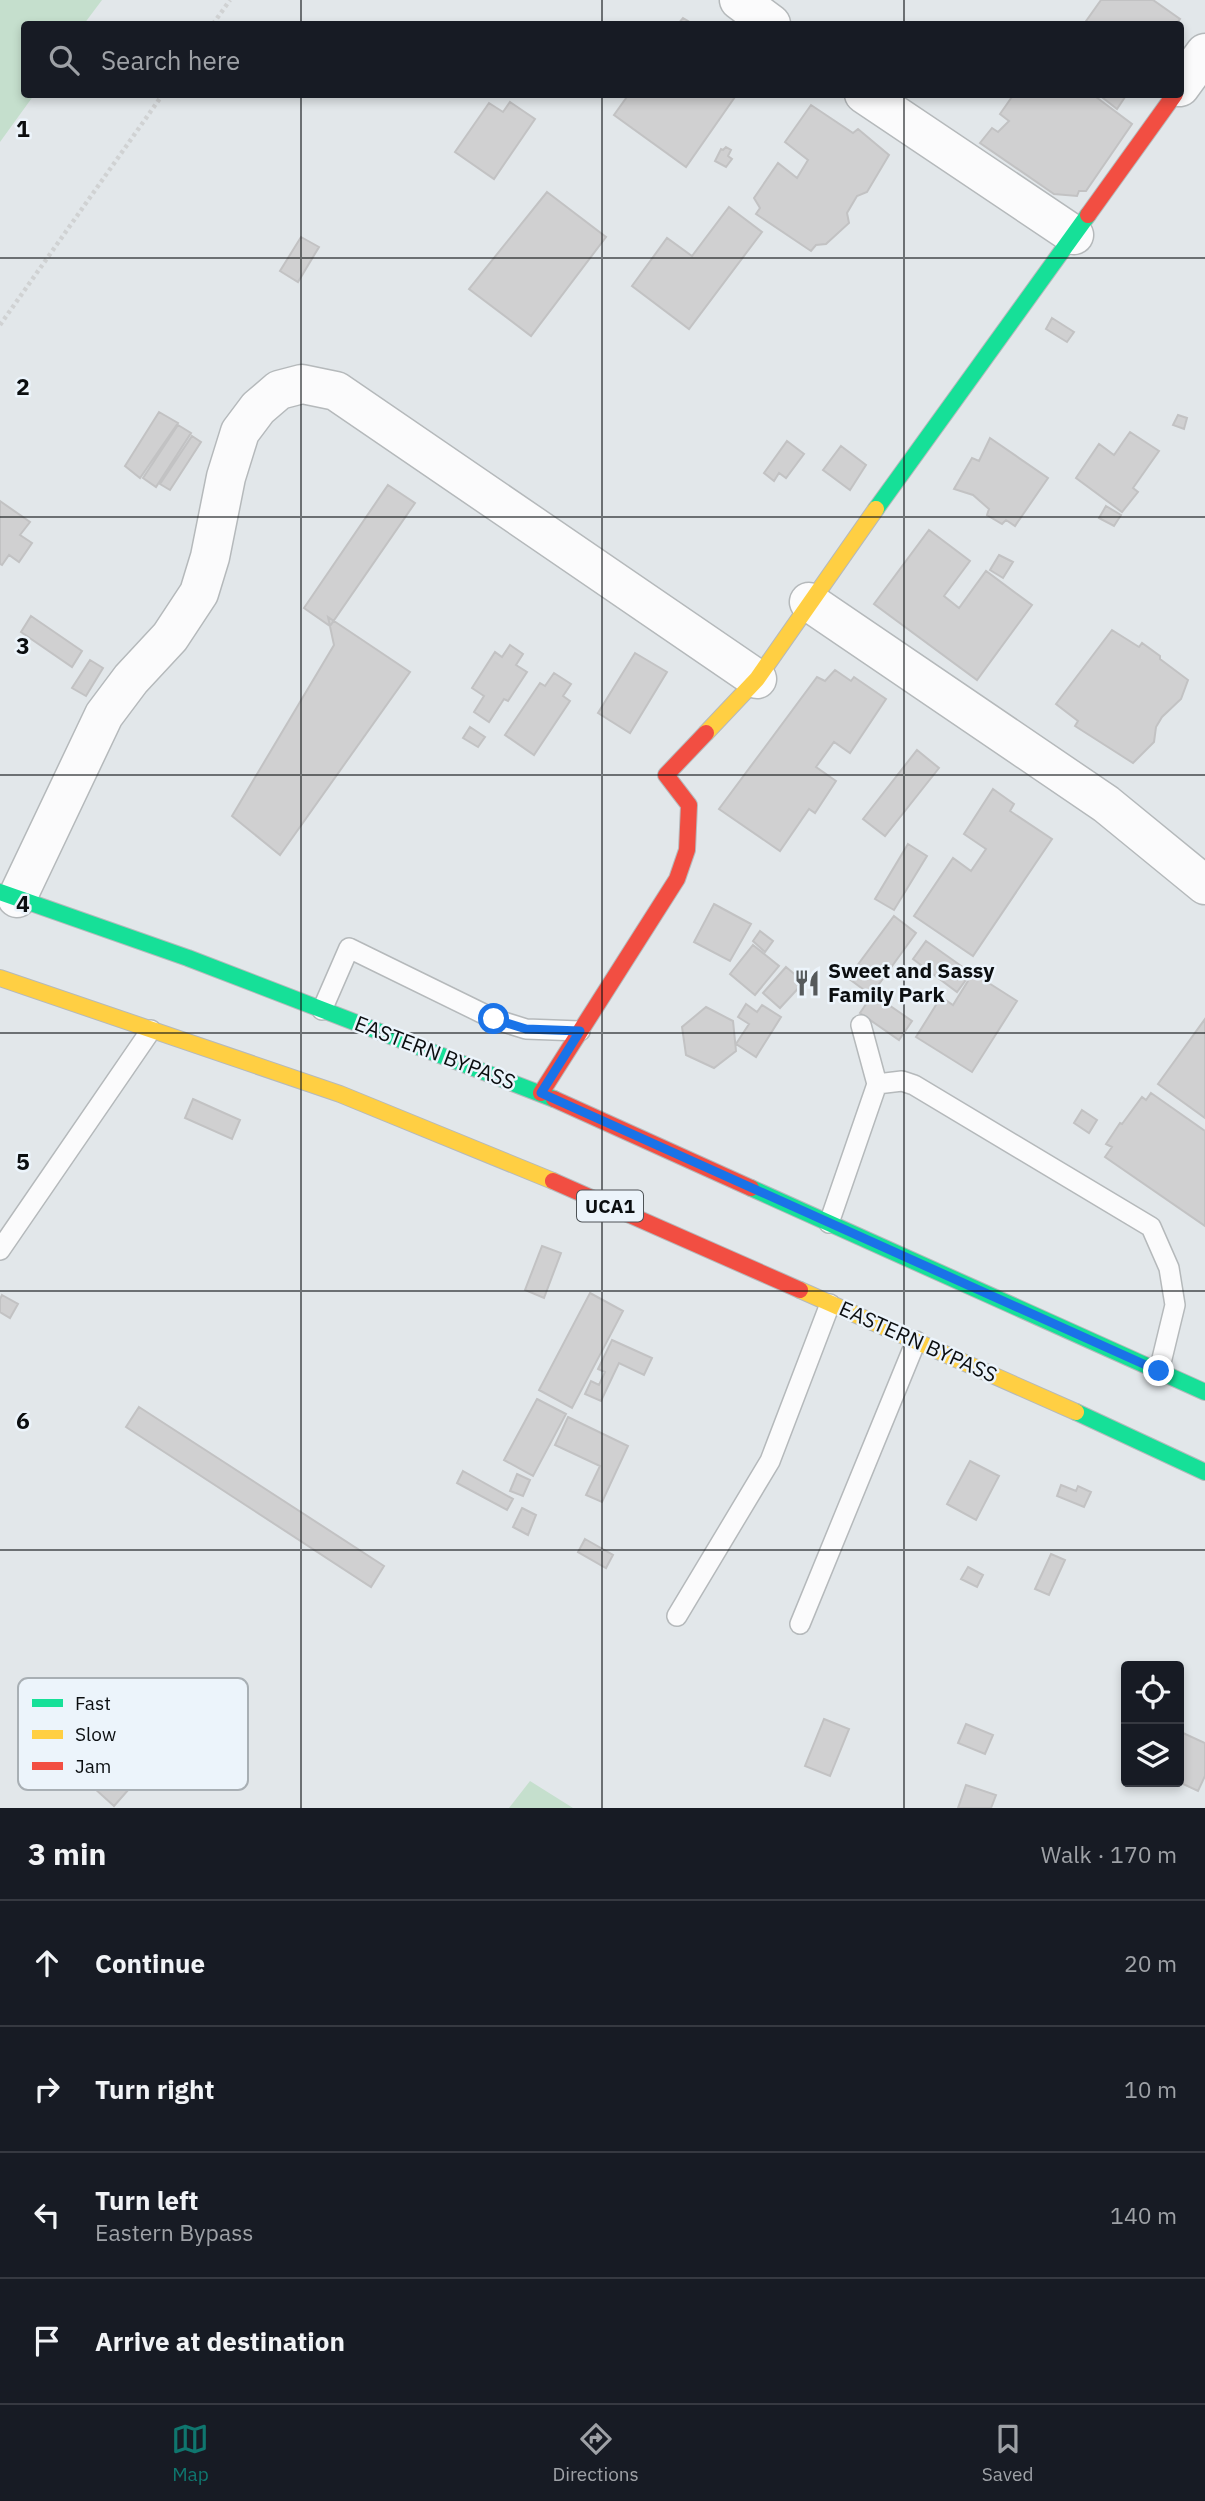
<!DOCTYPE html>
<meta charset="utf-8">
<style>
:root{--surface:#171b24;--page:#20242c;--text:#f1f3f6;--muted:#9ea1a6;--line:#363941;--accent:#0f766e}
body{margin:0;font-family:"IBM Plex Sans",sans-serif;background:var(--page);color:var(--text)}
.controls{position:absolute;right:21px;bottom:21px;display:grid;overflow:hidden;border-radius:7px;box-shadow:0 4px 10px #0003}
.controls button{width:63px;height:63px;display:grid;place-items:center;padding:0;border:0;border-bottom:2px solid var(--line);background:var(--surface);color:var(--text);font:35px sans-serif}
.stop{position:absolute;width:21px;height:21px;margin:-16px;border:5px solid #1a73e8;border-radius:50%;background:#fff}
.stop.end{background:#1a73e8;border-color:#fff;box-shadow:0 2px 7px #0008}
.list{margin:0;padding:0;list-style:none}
h2{display:flex;justify-content:space-between;align-items:center;height:91px;margin:0;padding:0 28px;font-size:30px}
h2 small{font-size:23px;font-weight:400;color:var(--muted)}
.list li{display:grid;grid-template-columns:46px 1fr auto;gap:21px;align-items:center;box-sizing:border-box;height:126px;padding:0 28px;border-top:2px solid var(--line)}
.list b{display:block;font-size:26px;white-space:nowrap}
.list p{margin:0;font-size:23px;white-space:nowrap;color:var(--muted)}
.list em{font-size:23px;font-style:normal;color:var(--muted)}
.icon{flex:none;width:38px;height:38px;fill:none;stroke:currentColor;stroke-width:2;stroke-linecap:round;stroke-linejoin:round}
.map{position:relative;flex:none;width:1205px;height:1808px;overflow:hidden}
.search{position:absolute;background:var(--surface);box-shadow:0 4px 10px #0003;left:21px;right:21px;top:21px;height:77px;display:flex;align-items:center;gap:18px;box-sizing:border-box;padding:0 24px;border-radius:7px;color:var(--muted);font-size:26px}
.sheet{height:595px;background:var(--surface)}
nav{display:flex;justify-content:space-around;align-items:center;box-sizing:border-box;height:98px;border-top:2px solid var(--line);background:var(--surface);font-size:19px;color:var(--muted)}
nav a{display:grid;justify-items:center;gap:4px}
nav .on{color:var(--accent)}
.map>svg:first-child{display:block}
.green{fill:#c5dfcd}
.building{fill:#d0d0d1;stroke:#c2c2c3;stroke-width:2}
.lines{fill:none;stroke-linecap:round;stroke-linejoin:round}
.lane-casing{stroke:#b5b9bb;stroke-width:22}
.street-casing{stroke:#b5b9bb;stroke-width:41}
.fast-casing{stroke:#b5b9bb;stroke-width:18}
.slow-casing{stroke:#b5b9bb;stroke-width:18}
.jam-casing{stroke:#b5b9bb;stroke-width:18}
.path{stroke:#d0d2d3;stroke-width:4.5;stroke-dasharray:3.5 3.5;stroke-linecap:butt}
.lane{stroke:#fbfbfc;stroke-width:19}
.street{stroke:#fbfbfc;stroke-width:38}
.fast{stroke:#16e098;stroke-width:16}
.slow{stroke:#ffcf43;stroke-width:16}
.jam{stroke:#f24e42;stroke-width:16}
.route{stroke:#1a73e8;stroke-width:9}
.grid{fill:none;stroke:#0b0e10;stroke-width:2;stroke-opacity:0.55}
.labels{text-anchor:middle;stroke-width:5;stroke-linejoin:round;paint-order:stroke}
.shield{fill:#ecf4fb;stroke:#4e5356;stroke-width:2}
.shield-label{font-size:19px;font-weight:bold;fill:#0b0e10}
.poi-label{font-size:21px;font-weight:bold;fill:#0b0e10;stroke:#ecf4fb;text-anchor:start}
.street-label{font-size:21px;fill:#0b0e10;stroke:#ecf4fb}
.key{fill:#ecf4fb;stroke:#a8afb4;stroke-width:2}
.key-label{font-size:19px;fill:#0b0e10}
.grid-label{font-size:23px;text-anchor:middle;font-weight:bold;fill:#0b0e10;stroke:#ecf4fb;stroke-width:5;stroke-linejoin:round;paint-order:stroke}
</style>
<div class="map">
<svg width="1205" height="1808" viewBox="0 0 1205 1808">
<rect width="100%" height="100%" fill="#e2e7ea"/>
<path class="green" d="M0,0H102L84,24H24V94L34,95L0,142Z
M530,1781L573,1808H509Z"/>
<path class="building" d="M1101,0H1153L1180,19L1176,24H1084Z
M683,18L693,24H678Z
M629,94H737L686,167L614,115Z
M1014,94H1092L1132,124L1086,191H1079L1077,196L1054,194L980,143L992,128L998,132L1009,121L1000,114Z
M1098,94H1127L1117,109Z
M510,102L535,119L494,179L455,152L489,103L503,112Z
M811,105L853,133L858,129L889,155L867,192L857,196L847,213L849,223L826,244L816,245L811,251L756,214L760,208L754,198L778,163L797,178L808,160L785,142Z
M726,147L731,150L728,156L732,159L726,167L715,161L721,149L723,150Z
M547,192L606,237L531,336L469,289Z
M729,207L762,232L689,329L632,286L667,238L692,256Z
M301,237L319,247L298,282L280,271Z
M1052,318L1074,332L1067,342L1046,329Z
M159,412L178,423L140,478L125,466Z
M1178,415L1187,418L1184,429L1173,425Z
M178,425L191,433L156,487L143,478Z
M1130,432L1159,451L1133,488L1138,492L1122,512L1076,478L1099,444L1114,455Z
M192,436L201,442L170,490L160,484Z
M990,438L1048,478L1015,526L1006,520L1002,524L987,515L989,509L973,495L954,489L972,458L979,461Z
M787,441L804,454L786,478L779,473L774,481L764,473Z
M841,446L866,465L850,490L823,470Z
M388,485L415,503L330,626L304,608Z
M0,501L30,522L20,535L32,543L19,562L9,555L2,565L0,564Z
M1106,506L1121,515L1114,526L1099,518Z
M929,530L970,561L944,596L959,608L986,571L1032,605L977,680L874,604Z
M999,555L1013,562L1003,578L990,570Z
M31,616L82,651L72,667L21,632Z
M328,617L410,672L280,855L232,816L334,645Z
M1112,630L1139,647L1142,643L1160,656V659L1188,680L1181,699L1162,717L1156,727L1154,742L1133,763L1075,726L1078,721L1056,704Z
M510,645L523,654L516,665L527,672L508,701L504,699L489,722L474,712L484,696L472,688L495,652L502,657Z
M635,653L667,672L630,733L598,713Z
M90,660L103,668L86,696L72,688Z
M835,670L851,681L854,677L886,699L850,753L834,742L816,767L836,781L815,813L809,809L780,851L719,809L817,677L825,681Z
M554,673L571,684L563,696L570,701L534,755L505,735L540,683L545,686Z
M470,727L485,737L478,747L463,738Z
M917,750L939,768L885,836L863,819Z
M993,789L1014,804L1010,811L1052,839L973,956L914,916L953,858L971,871L986,849L964,834Z
M908,844L927,856L894,910L875,899Z
M714,904L751,924L730,961L694,942Z
M894,916L916,933L871,995L848,978Z
M760,931L773,941L765,952L753,941Z
M926,941L971,973L957,992L913,959Z
M753,945L779,966L755,995L730,974Z
M786,967L804,982L780,1008L763,993Z
M973,973L1017,1001L972,1072L916,1037L941,997L953,1005Z
M873,994L912,1021L899,1040L860,1013Z
M746,1004L757,1012L762,1005L781,1017L756,1057L736,1044L749,1024L738,1017Z
M706,1007L733,1021L736,1051L714,1068L686,1055L682,1027Z
M1205,1019V1118L1158,1084Z
M1151,1093L1205,1131V1226L1105,1157L1112,1147L1106,1144L1120,1123L1122,1124L1142,1097L1146,1100Z
M193,1099L240,1120L232,1139L185,1118Z
M1082,1110L1097,1120L1089,1133L1074,1123Z
M542,1246L561,1253L544,1298L525,1290Z
M590,1293L623,1311L572,1408L539,1390Z
M2,1295L18,1304L10,1318L0,1312V1299Z
M612,1340L652,1358L644,1375L619,1363L601,1401L585,1394L591,1381L599,1385L605,1372L598,1369Z
M537,1399L566,1414L533,1476L504,1460Z
M139,1407L384,1566L371,1587L126,1427Z
M568,1417L628,1446L602,1502L586,1495L600,1466L555,1445Z
M970,1461L999,1476L976,1520L947,1504Z
M463,1471L513,1499L507,1510L457,1483Z
M517,1474L530,1480L523,1496L510,1491Z
M1061,1485L1076,1491L1078,1486L1091,1492L1084,1507L1057,1496Z
M522,1508L536,1515L528,1535L513,1527Z
M585,1539L613,1555L606,1568L578,1552Z
M1051,1554L1065,1560L1049,1595L1035,1589Z
M968,1567L983,1575L977,1587L961,1579Z
M824,1719L849,1729L830,1776L805,1766Z
M966,1724L993,1735L985,1754L958,1743Z
M1183,1733L1205,1743V1776L1198,1791L1179,1782V1741Z
M136,1734L159,1755L114,1806L94,1788L112,1768L108,1765Z
M966,1785L996,1795L991,1808H958Z"/>
<g class="lines">
<g class="lane-casing">
<path id="lane" d="M322,1010L349,948L494,1019L526,1029L580,1031
M877,1084L902,1081L914,1085L1151,1227L1169,1268L1175,1305L1159,1371
M829,1223L877,1084L861,1025
M0,1250L151,1030
M677,1616L770,1461L830,1304
M800,1624L916,1341"/>
</g>
<g class="street-casing">
<path id="street" d="M739,0L771,24
M1180,87L1205,53
M864,94L1074,235
M809,602L1106,804L1205,885
M17,898L104,715L131,679L170,637L199,593L210,557L226,477L240,432L258,408L279,390L302,384L336,391L757,679"/>
</g>
<g class="fast-casing">
<path id="fast" d="M876,509L1088,215
M0,892L188,958L554,1099
M751,1188L1205,1392
M1076,1412L1205,1472"/>
</g>
<g class="slow-casing">
<path id="slow" d="M706,733L757,679L876,509
M0,978L340,1094L553,1181
M800,1290L1076,1412"/>
</g>
<g class="jam-casing">
<path id="jam" d="M1088,215L1175,94
M541,1093L677,879L687,850L689,805L666,775L706,733
M554,1099L751,1188
M553,1181L800,1290"/>
</g>
<path class="path" d="M213,24L230,0
M0,325L163,94"/>
<use href="#lane" class="lane"/>
<use href="#street" class="street"/>
<use href="#fast" class="fast"/>
<use href="#slow" class="slow"/>
<use href="#jam" class="jam"/>
</g>
<g class="lines">
<path class="route" d="M494,1019L526,1029L580,1031L541,1093L1159,1371"/>
</g>
<path class="grid" d="M301,0V24M602,0V24M904,0V24M301,94V1808M602,94V1808M904,94V1808M0,258H1205M0,517H1205M0,775H1205M0,1033H1205M0,1291H1205M0,1550H1205"/>
<defs>
<g id="restaurant-bare" transform="scale(2.1)"><path d="M-5-6h1v4h1v-4h1v4h1v-4h1v5L-1.5 .5V6h-2V.5L-5-1ZM5-6V6H3V1.5H1.5Q1.5-4 5-6Z" fill="#565a5c" stroke="#ecf4fb" stroke-width="2.5" paint-order="stroke"/></g>
</defs>
<g fill-rule="evenodd">
<use href="#restaurant-bare" x="807" y="983"/>
</g>
<g class="labels">
<rect class="shield" x="577" y="1190.5" width="66" height="31" rx="5"/>
<g class="shield-label">
<text x="610" y="1213">UCA1</text>
</g>
<g class="poi-label">
<text x="828" y="978">Sweet and Sassy<tspan x="828" dy="24">Family Park</tspan></text>
</g>
<g class="street-label">
<text transform="translate(435 1053) rotate(21)" y="7">EASTERN BYPASS</text>
<text transform="translate(918 1342) rotate(24)" y="7">EASTERN BYPASS</text>
</g>
</g>
<rect x="18" y="1678" width="230" height="112" rx="10" class="key"/>
<rect x="32" y="1699" width="31" height="8" fill="#16e098"/>
<rect x="32" y="1730" width="31" height="9" fill="#ffcf43"/>
<rect x="32" y="1762" width="31" height="8" fill="#f24e42"/>
<g class="key-label">
<text x="75" y="1710">Fast</text>
<text x="75" y="1741">Slow</text>
<text x="75" y="1773">Jam</text>
</g>
<g class="grid-label">
<text x="23" y="137">1</text>
<text x="23" y="395">2</text>
<text x="23" y="654">3</text>
<text x="23" y="912">4</text>
<text x="23" y="1170">5</text>
<text x="23" y="1429">6</text>
</g>
</svg>
<div class="controls">
<button><svg class="icon" aria-label="locate" viewBox="0 0 24 24"><circle cx="12" cy="12" r="6"/><path d="M12 2v4M12 18v4M2 12h4M18 12h4"/></svg></button>
<button><svg class="icon" aria-label="layers" viewBox="0 0 24 24"><path d="M12 4l9 5-9 5-9-5zM3 14l9 5 9-5"/></svg></button>
</div>
<div class="stop" style="left:494px;top:1019px"></div>
<div class="stop end" style="left:1159px;top:1371px"></div>
<div class="search"><svg class="icon" aria-label="search" viewBox="0 0 24 24"><circle cx="10" cy="10" r="6"/><path d="M15 15l6 6"/></svg>Search here</div>
</div>
<section class="sheet">
<h2>3 min<small>Walk · 170 m</small></h2>
<ul class="list">
<li><svg class="icon" aria-label="ahead" viewBox="0 0 24 24"><path d="M12 20V5M6 11l6-6 6 6"/></svg><div><b>Continue</b></div><em>20 m</em></li>
<li><svg class="icon" aria-label="right" viewBox="0 0 24 24"><path d="M7 20v-9h11M14 6l5 5-5 5"/></svg><div><b>Turn right</b></div><em>10 m</em></li>
<li><svg class="icon" aria-label="left" viewBox="0 0 24 24"><path d="M17 20v-9H6M10 6l-5 5 5 5"/></svg><div><b>Turn left</b><p>Eastern Bypass</p></div><em>140 m</em></li>
<li><svg class="icon" aria-label="arrive" viewBox="0 0 24 24"><path d="M6 21V4h12l-3 4 3 4H6"/></svg><div><b>Arrive at destination</b></div></li>
</ul>
</section>
<nav>
<a class="on"><svg class="icon" aria-label="map" viewBox="0 0 24 24"><path d="M3 6l6-2 6 2 6-2v14l-6 2-6-2-6 2zM9 4v14M15 6v14"/></svg>Map</a>
<a><svg class="icon" aria-label="directions" viewBox="0 0 24 24"><path d="M12 3l9 9-9 9-9-9zM9 14v-3h6M13 9l2 2-2 2"/></svg>Directions</a>
<a><svg class="icon" aria-label="saved" viewBox="0 0 24 24"><path d="M7 4h10v16l-5-4-5 4z"/></svg>Saved</a>
</nav>
